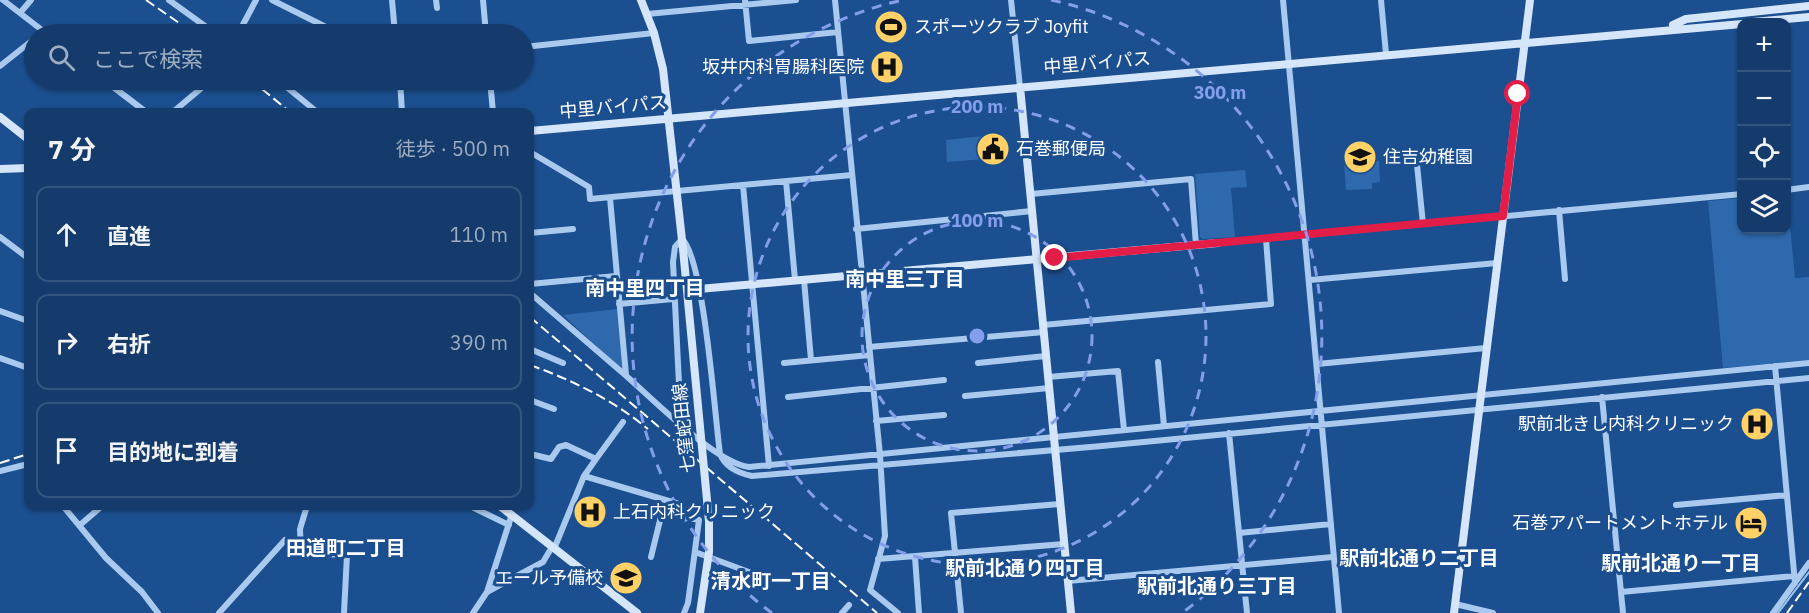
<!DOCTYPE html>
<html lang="ja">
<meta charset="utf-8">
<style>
:root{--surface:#143b6b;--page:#1d4271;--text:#f1f3f6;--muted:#9dadc1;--line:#33557e}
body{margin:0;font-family:"IBM Plex Sans","Noto Sans JP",sans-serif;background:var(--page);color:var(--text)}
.controls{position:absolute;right:18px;top:18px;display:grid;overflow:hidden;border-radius:12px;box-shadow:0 2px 4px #0004}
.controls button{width:54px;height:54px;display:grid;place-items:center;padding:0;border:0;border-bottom:2px solid var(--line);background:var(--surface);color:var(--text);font:30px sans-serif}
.stop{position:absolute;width:18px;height:18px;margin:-14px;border:4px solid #e11d48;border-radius:50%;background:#fff}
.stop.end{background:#e11d48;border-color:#fff;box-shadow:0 2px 6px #0008}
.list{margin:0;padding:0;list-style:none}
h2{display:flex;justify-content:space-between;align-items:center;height:78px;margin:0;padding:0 24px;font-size:26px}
h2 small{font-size:20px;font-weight:400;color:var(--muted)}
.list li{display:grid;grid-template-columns:39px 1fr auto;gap:18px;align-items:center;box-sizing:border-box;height:96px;margin:0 12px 12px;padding:0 12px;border:2px solid var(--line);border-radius:12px}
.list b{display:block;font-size:22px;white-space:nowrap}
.list em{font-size:20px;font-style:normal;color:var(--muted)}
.icon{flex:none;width:33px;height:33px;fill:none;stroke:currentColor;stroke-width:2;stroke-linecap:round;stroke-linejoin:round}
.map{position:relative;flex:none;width:1809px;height:613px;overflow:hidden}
.search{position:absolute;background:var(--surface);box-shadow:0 2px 4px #0004;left:24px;top:24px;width:510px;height:66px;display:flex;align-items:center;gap:15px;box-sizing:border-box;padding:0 21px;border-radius:33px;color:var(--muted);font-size:22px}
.panel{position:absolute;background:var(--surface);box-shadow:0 2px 4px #0004;left:24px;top:108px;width:510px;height:402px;border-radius:12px}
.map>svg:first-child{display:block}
.green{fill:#2e69ad}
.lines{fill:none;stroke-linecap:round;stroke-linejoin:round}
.stream{stroke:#9cc4f0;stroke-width:2}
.street{stroke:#a9c9ee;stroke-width:6}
.secondary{stroke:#d6e6fa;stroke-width:8}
.rail{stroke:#fff;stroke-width:2;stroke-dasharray:10 4.5;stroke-linecap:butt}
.secondary-bridge{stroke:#d6e6fa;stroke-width:8}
.route{stroke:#e11d48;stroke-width:8}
.ring{fill:none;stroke:#839eea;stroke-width:3;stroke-dasharray:10 8}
.labels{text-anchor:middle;stroke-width:6;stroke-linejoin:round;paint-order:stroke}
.poi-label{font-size:18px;fill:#fff;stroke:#1b4f8f;text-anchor:start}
.street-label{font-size:18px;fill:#fff;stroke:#1b4f8f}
.neighbourhood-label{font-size:20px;font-weight:bold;fill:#fff;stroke:#1b4f8f}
.centre{fill:#839eea;stroke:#1b4f8f;stroke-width:3}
.ring-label{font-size:18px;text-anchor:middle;font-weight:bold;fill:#839eea;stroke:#1b4f8f;stroke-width:6;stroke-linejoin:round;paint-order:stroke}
</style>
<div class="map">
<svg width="1809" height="613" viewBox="0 0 1809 613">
<rect width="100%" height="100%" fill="#1b4f8f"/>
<path class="green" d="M983,136L985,159L947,162L946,140Z
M1379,161L1380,182L1372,183V189L1346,190L1344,163Z
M1245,170L1247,187L1231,188L1235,237L1203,239L1200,237L1195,174Z
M1787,194L1795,278L1809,277V360L1723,368L1708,201L1741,198L1742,230H1786Z
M617,309L623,371L563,315Z"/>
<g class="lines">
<path class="stream" d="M1778,613L1809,572"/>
<path class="street" d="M3,0L47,34
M169,0L216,34
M272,0L340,34
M392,0L395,34
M436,0L437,8
M483,0L486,34
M745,0L749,41L838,32
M835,0L880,455L885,536L870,590L898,613
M1011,0L1020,87
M1283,0L1339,613
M1381,0L1386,54
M20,13L31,0
M647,14L796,0
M238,34L256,0
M524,47L654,33
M0,66L34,39
M104,80L146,112
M278,80L317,112
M400,80L402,112
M490,80L493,112
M346,86H368
M173,112L211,80
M530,152L589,187L590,199L852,175
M1416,155L1423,224
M786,181L795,280
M743,185L769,466
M1786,190L1809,187
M1031,194L1191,179L1196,245
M610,198L626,375
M1559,210L1565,279
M856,229L1032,211
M530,233L573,229
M0,237L28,258
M1218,243L1742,194
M804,280L811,360
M1310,280L1497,263
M530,284L616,276
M530,293C561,320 593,347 624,374C652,398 715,463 749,467L1809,363
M619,304L673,299
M0,311L28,321
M1043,325L1271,304L1266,239
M869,347L1044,332
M530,349L563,363
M0,358L28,368
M1158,362L1164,426
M784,363L870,355
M978,363L1046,356
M1317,364L1486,348
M1775,366L1795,583
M1048,377L1118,371L1124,430
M965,396L1049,388
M788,397L944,380
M1602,397L1623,613
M530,400L554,409
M876,421L944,415
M681,425L673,262L675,247L682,239C704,258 715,418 720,454C725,467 738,473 752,476L1102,446L1809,378
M1229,433L1247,613
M530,454L551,459L559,447L566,445L596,459L584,476L679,504L681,516L699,520L688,603L684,613
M596,459L623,422
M0,471L28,464
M1676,505L1787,495
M63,506L106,558L142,592L158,613
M470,506L509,525
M80,525L102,506
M1239,533L1331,524
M554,549L584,476
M695,552L765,578
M301,553L300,529L307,506
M651,557L665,500
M915,557L919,613
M878,559L1064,544
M1068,581L1333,557
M487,592L512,514
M1621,592L1794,576
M1455,604L1493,613
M219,613L285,540L301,553L347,555L344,613
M473,613L487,592L543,562L552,547
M842,613L849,605
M961,613L951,513L1060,504
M1773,613L1809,563"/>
<path class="secondary" d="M641,0L654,33L663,69L683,249
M1753,22L1809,17
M1673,25L1686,19L1809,6
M1020,87L1071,613
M0,117L28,139
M530,131L1742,24
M0,169L28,168
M699,289L1218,243
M500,506L637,613
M1454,613L1530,0"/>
<path class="rail" d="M146,0L195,34
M251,80L290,112
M530,317L877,613
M530,365C572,380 613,400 648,429
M0,463L28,454
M1787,613L1809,582"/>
<path class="secondary-bridge" d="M683,249L709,521V552L700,613"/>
</g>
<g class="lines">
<path class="route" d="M1055,258L1503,216L1518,94"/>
</g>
<g class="ring">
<circle cx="977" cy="336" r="115"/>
<circle cx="977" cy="336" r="229"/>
<path d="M772 613A344 344 0 0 1 903 0M1051 0A344 344 0 0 1 1182 613"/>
</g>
<defs>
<g id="stadium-disc" transform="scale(1.725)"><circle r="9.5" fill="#ffd166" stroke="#1b4f8f"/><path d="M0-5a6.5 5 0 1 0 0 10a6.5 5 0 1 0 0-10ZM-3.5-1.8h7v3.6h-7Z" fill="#111"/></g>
<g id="hospital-disc" transform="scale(1.725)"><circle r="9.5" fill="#ffd166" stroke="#1b4f8f"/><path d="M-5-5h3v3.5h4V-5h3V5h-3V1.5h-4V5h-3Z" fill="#111"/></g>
<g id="civic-disc" transform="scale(1.725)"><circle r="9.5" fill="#ffd166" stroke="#1b4f8f"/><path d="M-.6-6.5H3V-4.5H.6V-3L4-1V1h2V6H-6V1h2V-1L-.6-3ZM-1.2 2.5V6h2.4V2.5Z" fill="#111"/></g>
<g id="school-disc" transform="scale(1.725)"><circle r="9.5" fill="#ffd166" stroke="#1b4f8f"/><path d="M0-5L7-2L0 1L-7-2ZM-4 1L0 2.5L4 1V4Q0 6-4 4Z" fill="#111"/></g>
<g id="hotel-disc" transform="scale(1.725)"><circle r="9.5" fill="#ffd166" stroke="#1b4f8f"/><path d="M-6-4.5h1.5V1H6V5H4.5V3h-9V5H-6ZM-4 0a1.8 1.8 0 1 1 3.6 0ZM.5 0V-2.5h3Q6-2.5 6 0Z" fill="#111"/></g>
</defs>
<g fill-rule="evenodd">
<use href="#stadium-disc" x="891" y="27"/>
<use href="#hospital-disc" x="887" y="67"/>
<use href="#civic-disc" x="993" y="149"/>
<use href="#school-disc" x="1360" y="157"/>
<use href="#hospital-disc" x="1757" y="424"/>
<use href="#hospital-disc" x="590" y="512"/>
<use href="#hotel-disc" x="1751" y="523"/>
<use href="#school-disc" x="626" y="578"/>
</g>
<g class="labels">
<g class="poi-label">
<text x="914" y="33">スポーツクラブ Joyfit</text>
<text x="864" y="73" text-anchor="end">坂井内科胃腸科医院</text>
<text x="1016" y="155">石巻郵便局</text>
<text x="1383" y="163">住吉幼稚園</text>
<text x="1734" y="430" text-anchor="end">駅前北きし内科クリニック</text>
<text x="613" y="518">上石内科クリニック</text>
<text x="1728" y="529" text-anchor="end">石巻アパートメントホテル</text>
<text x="603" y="584" text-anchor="end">エール予備校</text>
</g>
<g class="street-label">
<text transform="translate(1097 63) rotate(-5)" y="6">中里バイパス</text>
<text transform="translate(613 107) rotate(-5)" y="6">中里バイパス</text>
<text transform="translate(684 428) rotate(-96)" y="6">七窪蛇田線</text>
</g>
<g class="neighbourhood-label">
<text x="905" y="286">南中里三丁目</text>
<text x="645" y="295">南中里四丁目</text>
<text x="346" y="555">田道町二丁目</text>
<text x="1419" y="565">駅前北通り二丁目</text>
<text x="1681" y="570">駅前北通り一丁目</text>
<text x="1025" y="575">駅前北通り四丁目</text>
<text x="771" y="588">清水町一丁目</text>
<text x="1217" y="593">駅前北通り三丁目</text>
</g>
</g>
<circle cx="977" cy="336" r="9" class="centre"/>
<g class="ring-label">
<text x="1220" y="99">300 m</text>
<text x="977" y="113">200 m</text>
<text x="977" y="227">100 m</text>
</g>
</svg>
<div class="controls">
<button>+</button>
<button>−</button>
<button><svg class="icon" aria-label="locate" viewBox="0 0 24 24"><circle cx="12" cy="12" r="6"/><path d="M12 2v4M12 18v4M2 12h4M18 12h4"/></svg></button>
<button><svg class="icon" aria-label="layers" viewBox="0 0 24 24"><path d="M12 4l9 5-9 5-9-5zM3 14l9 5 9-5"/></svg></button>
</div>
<div class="stop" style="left:1518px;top:94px"></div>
<div class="stop end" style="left:1055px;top:258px"></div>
<div class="search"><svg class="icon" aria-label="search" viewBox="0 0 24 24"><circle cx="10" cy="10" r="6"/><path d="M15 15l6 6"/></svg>ここで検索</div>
<section class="panel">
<h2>7 分<small>徒歩 · 500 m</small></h2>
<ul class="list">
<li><svg class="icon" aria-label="ahead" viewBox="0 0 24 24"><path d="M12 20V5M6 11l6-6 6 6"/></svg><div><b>直進</b></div><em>110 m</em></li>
<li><svg class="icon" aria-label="right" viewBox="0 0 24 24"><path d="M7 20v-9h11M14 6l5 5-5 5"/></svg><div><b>右折</b></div><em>390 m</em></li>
<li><svg class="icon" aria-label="arrive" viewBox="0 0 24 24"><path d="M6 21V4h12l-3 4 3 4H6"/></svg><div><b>目的地に到着</b></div></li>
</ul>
</section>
</div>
